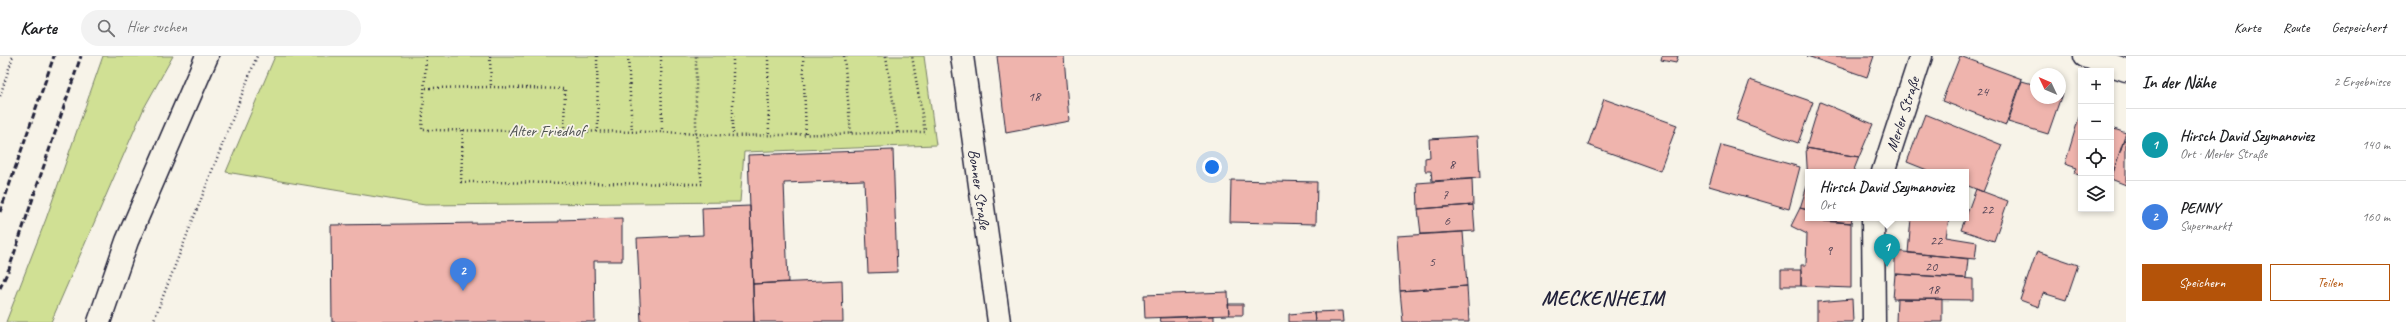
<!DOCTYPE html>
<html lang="de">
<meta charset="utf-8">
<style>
:root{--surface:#fff;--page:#f2f2f2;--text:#202124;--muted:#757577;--line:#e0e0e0;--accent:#b45309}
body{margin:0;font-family:Caveat,sans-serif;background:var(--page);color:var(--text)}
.controls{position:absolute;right:12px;top:12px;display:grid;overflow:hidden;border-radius:0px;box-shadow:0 2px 6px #0003}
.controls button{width:36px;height:36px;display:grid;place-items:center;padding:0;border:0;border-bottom:1px solid var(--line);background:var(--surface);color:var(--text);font:20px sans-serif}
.compass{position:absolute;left:2030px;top:12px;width:36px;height:36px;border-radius:50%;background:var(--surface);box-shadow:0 2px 6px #0003;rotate:314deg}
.you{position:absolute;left:1212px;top:111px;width:14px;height:14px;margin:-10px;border:3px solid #fff;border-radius:50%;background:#1a73e8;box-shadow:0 0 0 6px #1a73e833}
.badge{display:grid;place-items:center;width:26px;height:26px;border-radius:50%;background:var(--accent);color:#fff;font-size:13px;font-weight:700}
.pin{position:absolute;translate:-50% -33px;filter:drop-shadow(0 1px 2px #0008)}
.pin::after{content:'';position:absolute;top:21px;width:14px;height:12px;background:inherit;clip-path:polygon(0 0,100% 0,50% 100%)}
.popup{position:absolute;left:1805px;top:113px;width:164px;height:52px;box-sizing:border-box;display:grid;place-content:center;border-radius:0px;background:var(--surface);filter:drop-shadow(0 1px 3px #0005);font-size:13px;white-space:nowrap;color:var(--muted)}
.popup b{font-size:15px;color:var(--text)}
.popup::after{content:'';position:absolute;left:50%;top:100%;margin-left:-8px;border:8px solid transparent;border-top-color:var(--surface)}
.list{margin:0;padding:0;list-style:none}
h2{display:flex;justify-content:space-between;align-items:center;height:52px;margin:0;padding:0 16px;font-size:17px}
h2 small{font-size:13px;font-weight:400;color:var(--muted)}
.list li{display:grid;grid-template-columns:26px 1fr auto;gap:12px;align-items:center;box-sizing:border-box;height:72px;padding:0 16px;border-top:1px solid var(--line)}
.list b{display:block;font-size:15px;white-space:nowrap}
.list p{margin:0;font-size:13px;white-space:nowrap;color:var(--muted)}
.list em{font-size:13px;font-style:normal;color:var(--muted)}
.actions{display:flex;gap:8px;padding:12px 16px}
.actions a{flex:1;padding:9px 0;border:1px solid var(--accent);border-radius:0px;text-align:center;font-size:14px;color:var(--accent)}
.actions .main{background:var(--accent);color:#fff}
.icon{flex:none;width:22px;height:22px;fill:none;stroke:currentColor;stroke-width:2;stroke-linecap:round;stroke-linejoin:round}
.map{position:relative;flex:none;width:2126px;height:266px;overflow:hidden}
header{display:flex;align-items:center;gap:24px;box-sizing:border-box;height:56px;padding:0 20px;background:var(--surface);border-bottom:1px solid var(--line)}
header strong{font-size:19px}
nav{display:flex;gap:22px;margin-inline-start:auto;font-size:14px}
.search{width:280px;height:36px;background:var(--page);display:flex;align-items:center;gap:10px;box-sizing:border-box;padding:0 14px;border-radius:22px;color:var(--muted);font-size:15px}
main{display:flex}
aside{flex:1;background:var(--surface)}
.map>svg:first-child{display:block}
.green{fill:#d0e094;stroke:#798168}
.building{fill:#efb4ad;stroke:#22223b}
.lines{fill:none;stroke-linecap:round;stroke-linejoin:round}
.minor-casing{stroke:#22223b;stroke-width:25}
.secondary-casing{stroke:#22223b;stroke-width:25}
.path{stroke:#22223b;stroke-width:2.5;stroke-dasharray:1 3;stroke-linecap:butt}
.minor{stroke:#f7f3e8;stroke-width:22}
.secondary{stroke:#f7f3e8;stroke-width:22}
.rail{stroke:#22223b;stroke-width:3;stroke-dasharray:6 3;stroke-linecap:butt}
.labels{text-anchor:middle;stroke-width:3.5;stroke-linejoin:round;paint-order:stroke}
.number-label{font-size:14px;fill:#554658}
.street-label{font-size:16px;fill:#22223b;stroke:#f7f3e8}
.park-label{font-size:16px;fill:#4e5251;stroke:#f7f3e8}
.district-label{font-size:20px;font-weight:bold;letter-spacing:1px;fill:#22223b;stroke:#f7f3e8}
</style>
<header>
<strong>Karte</strong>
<div class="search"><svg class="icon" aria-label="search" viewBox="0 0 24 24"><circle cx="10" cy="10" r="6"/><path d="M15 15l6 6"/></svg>Hier suchen</div>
<nav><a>Karte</a><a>Route</a><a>Gespeichert</a></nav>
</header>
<main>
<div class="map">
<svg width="2126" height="266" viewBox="0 0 2126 266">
<rect width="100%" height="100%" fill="#f7f3e8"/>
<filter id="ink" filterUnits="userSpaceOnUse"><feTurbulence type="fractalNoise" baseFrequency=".025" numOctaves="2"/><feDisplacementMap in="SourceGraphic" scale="8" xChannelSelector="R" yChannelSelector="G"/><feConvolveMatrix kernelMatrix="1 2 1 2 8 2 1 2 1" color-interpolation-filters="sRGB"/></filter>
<g filter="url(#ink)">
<path class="green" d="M103,0H173L144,52L51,266H6L46,163Z
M275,0H924L936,89L744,96L740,146L425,149L226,116Z"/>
<path class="building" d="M997,0H1064L1069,65L1006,77Z
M1662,0H1678L1676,7L1661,4Z
M1807,0H1874L1867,21Z
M1960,0L2022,23L2006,69L1942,45Z
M1750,24L1813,46L1798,87L1736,64Z
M2022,25L2036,29V42H2060V37L2062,38L2048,78L2008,66Z
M1604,43L1677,69L1660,115L1588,89Z
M1820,46L1873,68L1859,101L1806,92Z
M1925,58L2002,89L1983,136L1966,129V116H1932L1907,106Z
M2079,61L2081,62V120L2074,117L2077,112L2065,108Z
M2111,72L2126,77L2111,123Z
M1478,80L1480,122L1432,125L1431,115H1425V102L1430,101L1429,83Z
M2124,84H2126V129L2111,123Z
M1721,89L1800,111L1789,153L1709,130Z
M1806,92L1859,101L1853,116H1808V127Z
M893,94L897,216L868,217L864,124L784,127L788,226L753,228L748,99Z
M1472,123L1473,149L1418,153L1417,127Z
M1231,124L1317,126L1316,168L1230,166Z
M1808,127V154L1800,152Z
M1976,133L2008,145L1994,185L1961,174Z
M1473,149L1475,175L1421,178L1418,153Z
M750,150L754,266H641L637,182L703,179L702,152Z
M1800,152L1808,154V162L1851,167V232L1801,230V209H1806L1807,178L1791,170Z
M622,162V205H594L595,266H332L331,169L559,166V164Z
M1818,162H1852L1851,167L1818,165Z
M1911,162H1949L1946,181L1977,186L1975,203L1908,197Z
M1463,176L1467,230L1400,235L1397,180Z
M1895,195L1968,203L1966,222L1895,218Z
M2037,195L2078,209L2066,244L2043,237L2039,251L2020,244Z
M1781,214H1801V230H1781Z
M1895,218L1973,223V244L1893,243Z
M842,224L843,266H754L753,228Z
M1467,230L1469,266H1403L1400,235Z
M1228,236L1229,259L1145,262L1144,239Z
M1852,243L1853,266H1817V246Z
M1897,243H1942V266H1896Z
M1228,248H1243V259H1229Z
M1342,255L1343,266H1315L1314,256Z
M1314,256L1315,266H1289V258Z
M1214,260V266H1161L1160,262Z"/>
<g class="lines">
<g class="minor-casing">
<path id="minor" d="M2085,0L2126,14
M1883,116L1921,0
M1873,162L1874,266"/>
</g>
<g class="secondary-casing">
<path id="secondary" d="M962,0L999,266
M99,266L127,185L207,0"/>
</g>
<path class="path" d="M426,0L422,74L662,76L733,80L925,76L912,0
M490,0L491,31
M597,0L598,75
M628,0L632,76
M661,0L662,76
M733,0V80
M768,0L769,79
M803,0L806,78
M844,0L851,78
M886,0L898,77
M426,32L491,31L565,33L564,75
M0,40L13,0
M463,74L461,126L702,128L696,78V0
M153,266L257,0"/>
<use href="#minor" class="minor"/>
<use href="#secondary" class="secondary"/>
<path class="rail" d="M0,156L54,0
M0,232L9,213L81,0"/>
</g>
</g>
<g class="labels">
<g class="number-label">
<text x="1982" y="40">24</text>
<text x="1034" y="45">18</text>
<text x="1452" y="113">8</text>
<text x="1445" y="143">7</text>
<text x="1987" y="158">22</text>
<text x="1447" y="169">6</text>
<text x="1936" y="189">22</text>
<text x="1829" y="199">9</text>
<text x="1432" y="210">5</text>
<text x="1931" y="215">20</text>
<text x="1933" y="238">18</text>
</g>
<g class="street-label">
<text transform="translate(1902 58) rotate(-72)" y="6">Merler Straße</text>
<text transform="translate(980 133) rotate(82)" y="6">Bonner Straße</text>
</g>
<g class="park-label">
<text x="547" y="80">Alter Friedhof</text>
</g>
<g class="district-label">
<text x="1603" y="249">MECKENHEIM</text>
</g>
</g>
</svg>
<div class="controls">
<button>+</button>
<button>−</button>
<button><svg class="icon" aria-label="locate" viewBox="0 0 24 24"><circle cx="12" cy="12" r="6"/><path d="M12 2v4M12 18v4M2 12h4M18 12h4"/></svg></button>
<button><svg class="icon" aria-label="layers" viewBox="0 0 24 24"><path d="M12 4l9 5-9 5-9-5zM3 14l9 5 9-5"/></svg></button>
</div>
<svg class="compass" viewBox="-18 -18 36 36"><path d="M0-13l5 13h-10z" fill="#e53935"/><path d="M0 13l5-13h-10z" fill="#757577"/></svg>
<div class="you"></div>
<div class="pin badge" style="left:1887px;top:211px;background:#0f9aa8">1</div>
<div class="popup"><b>Hirsch David Szymanoviez</b>Ort</div>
<div class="pin badge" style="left:463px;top:235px;background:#3f7fe0">2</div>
</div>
<aside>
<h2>In der Nähe<small>2 Ergebnisse</small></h2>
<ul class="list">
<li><span class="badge" style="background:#0f9aa8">1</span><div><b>Hirsch David Szymanoviez</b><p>Ort · Merler Straße</p></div><em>140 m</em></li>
<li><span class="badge" style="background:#3f7fe0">2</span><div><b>PENNY</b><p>Supermarkt</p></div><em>160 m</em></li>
</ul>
<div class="actions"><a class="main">Speichern</a><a>Teilen</a></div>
</aside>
</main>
